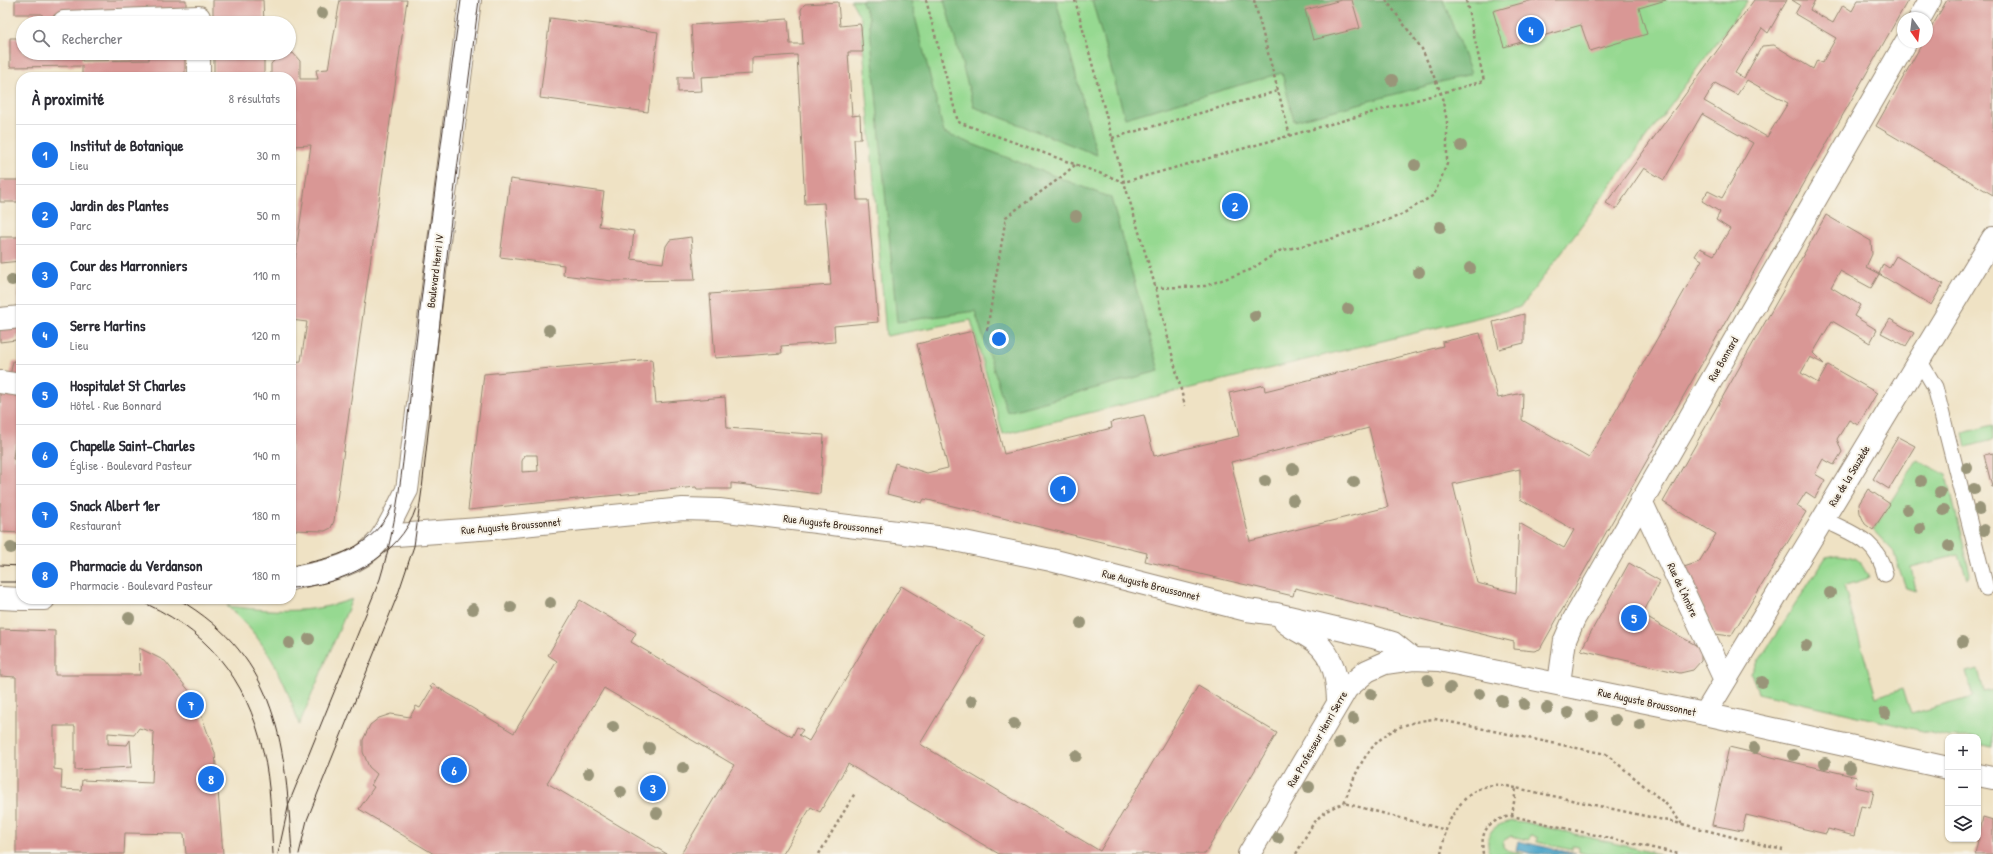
<!DOCTYPE html>
<html lang="fr">
<meta charset="utf-8">
<style>
:root{--surface:#fff;--page:#f7f7f7;--text:#2b2b33;--muted:#7c7c81;--line:#e1e1e2;--accent:#1a73e8}
body{margin:0;font-family:"Patrick Hand",sans-serif;background:var(--page);color:var(--text)}
.controls{position:absolute;right:12px;bottom:12px;display:grid;overflow:hidden;border-radius:8px;box-shadow:0 1px 3px #0004}
.controls button{width:36px;height:36px;display:grid;place-items:center;padding:0;border:0;border-bottom:1px solid var(--line);background:var(--surface);color:var(--text);font:20px sans-serif}
.compass{position:absolute;left:1897px;top:12px;width:36px;height:36px;border-radius:50%;background:var(--surface);box-shadow:0 1px 3px #0004;rotate:166deg}
.you{position:absolute;left:999px;top:339px;width:14px;height:14px;margin:-10px;border:3px solid #fff;border-radius:50%;background:#1a73e8;box-shadow:0 0 0 6px #1a73e833}
.badge{display:grid;place-items:center;width:26px;height:26px;border-radius:50%;background:var(--accent);color:#fff;font-size:13px;font-weight:700}
.pin{position:absolute;translate:-50% -50%;border:2px solid #fff;box-shadow:0 1px 4px #0006}
.list{margin:0;padding:0;list-style:none}
h2{display:flex;justify-content:space-between;align-items:center;height:52px;margin:0;padding:0 16px;font-size:17px}
h2 small{font-size:13px;font-weight:400;color:var(--muted)}
.list li{display:grid;grid-template-columns:26px 1fr auto;gap:12px;align-items:center;box-sizing:border-box;height:60px;padding:0 16px;border-top:1px solid var(--line)}
.list b{display:block;font-size:15px;white-space:nowrap}
.list p{margin:0;font-size:13px;white-space:nowrap;color:var(--muted)}
.list em{font-size:13px;font-style:normal;color:var(--muted)}
.icon{flex:none;width:22px;height:22px;fill:none;stroke:currentColor;stroke-width:2;stroke-linecap:round;stroke-linejoin:round}
.map{position:relative;flex:none;width:1993px;height:854px;overflow:hidden}
.search{position:absolute;background:var(--surface);box-shadow:0 1px 3px #0004;left:16px;top:16px;width:280px;height:44px;display:flex;align-items:center;gap:10px;box-sizing:border-box;padding:0 14px;border-radius:22px;color:var(--muted);font-size:15px}
.panel{position:absolute;background:var(--surface);box-shadow:0 1px 3px #0004;left:16px;top:72px;width:280px;height:532px;border-radius:16px}
.map>svg:first-child{display:block}
.green{fill:#96d991;stroke:#688258}
.forest{fill:#78b97b;stroke:#5a724c}
.water{fill:#4ca5c9;stroke:#446874}
.building{fill:#d99795;fill-rule:evenodd}
.lines{fill:none;stroke-linecap:round;stroke-linejoin:round}
.lane-casing{stroke:#958671;stroke-width:17}
.street-casing{stroke:#958671;stroke-width:24}
.secondary-casing{stroke:#958671;stroke-width:24}
.path{stroke:#958671;stroke-width:2.5;stroke-dasharray:3 3;stroke-linecap:butt}
.lane{stroke:#fff;stroke-width:15}
.street{stroke:#fff;stroke-width:22}
.secondary{stroke:#fff;stroke-width:22}
.tram{stroke:#3b2a1e;stroke-width:1}
.tree{fill:#999579}
.labels{text-anchor:middle;stroke-width:4;stroke-linejoin:round;paint-order:stroke}
.street-label{font-size:11px;fill:#3b2a1e;stroke:#f7f3e8}
</style>
<div class="map">
<svg width="1993" height="854" viewBox="0 0 1993 854">
<rect width="100%" height="100%" fill="#f7f3e8"/>
<filter id="ink" filterUnits="userSpaceOnUse"><feTurbulence type="fractalNoise" baseFrequency=".025" numOctaves="2"/><feDisplacementMap in="SourceGraphic" scale="8" xChannelSelector="R" yChannelSelector="G"/><feConvolveMatrix kernelMatrix="1 2 1 2 8 2 1 2 1" color-interpolation-filters="sRGB"/></filter>
<filter id="wash" filterUnits="userSpaceOnUse"><feTurbulence type="fractalNoise" baseFrequency=".012" numOctaves="4" result="noise"/><feDisplacementMap in="SourceGraphic" scale="16" xChannelSelector="R" yChannelSelector="G"/><feGaussianBlur stdDeviation="0.9" result="paint"/><feColorMatrix in="noise" values="0 0 0 0 0 0 0 0 0 0 0 0 0 0 0 0 0 1.4 0 .05"/><feComposite in="paint" operator="in"/></filter>
<g filter="url(#wash)">
<rect width="100%" height="100%" fill="#efe2c4"/>
<path class="green" d="M851,0H1748L1521,307L1003,434L971,320L886,336L861,19Z
M1993,425V440L1966,447L1963,433Z
M1917,460L1947,475L1970,573L1967,578L1959,555L1911,567L1916,591L1906,588L1893,551L1873,530Z
M1837,555C1858,556 1860,561 1869,578L1844,586L1876,697L1903,688L1911,714L1973,697L1966,672L1978,669L1984,692L1993,690V747L1978,744V737H1949L1758,693L1751,673L1826,557Z
M352,599L299,725C286,679 264,637 227,606C270,611 310,615 352,599Z
M1513,821L1524,822L1659,854H1587L1579,852V847L1572,846V850L1537,842V837L1530,836L1529,840L1511,836L1503,841V847L1507,850L1524,854H1490C1483,833 1494,824 1513,821Z"/>
<path class="forest" d="M861,0H911L944,133L1111,198L1159,371L1007,412L975,311L897,322L869,17Z
M944,0H1056L1097,155L974,107Z
M1092,0H1443L1471,74L1294,121L1282,73L1125,118Z"/>
<path class="water" d="M1518,841L1576,854H1534L1516,850Z"/>
<g id="blocks">
<path class="building" d="M15,0H186V13L54,15L53,22H42V14H15Z
M213,0H263L264,23H213Z
M340,0H407L334,521L331,528L325,531L291,530V362L301,361L307,322L291,320V259H295L311,145L291,146V77H271V64L280,54L293,53L300,61V79H318L316,70L328,69Z
M1341,0H1352L1360,28L1313,40L1305,10Z
M1533,0H1666L1639,8L1647,34L1590,51L1581,25L1504,47L1493,11Z
M1754,0H1787L1768,33L1762,28L1735,73L1744,78L1762,46L1774,45L1813,69L1817,60L1822,63L1836,38L1795,14L1800,5L1792,0H1815L1810,10L1833,23L1843,5L1852,11L1858,0H1908L1540,649L1534,651L1514,649V642L1295,588L1293,596L1145,561L1147,553L924,499L922,503L887,494L895,463L927,473L948,468L917,344L973,331L1004,454L1112,428L1111,422L1144,415L1154,456L1239,436L1229,393L1264,385L1265,391L1443,346L1442,342L1480,333L1498,398L1523,393L1522,420L1589,458L1702,260L1695,256L1700,248L1714,255L1730,229L1716,220L1720,212L1702,201L1708,191L1722,198L1753,143L1702,114L1664,180L1644,168L1616,209L1606,203ZM1747,80L1788,103L1767,137L1704,101L1715,83L1737,95ZM1369,428L1388,507L1250,541L1231,462ZM1520,469V499L1574,530L1564,548L1519,523L1516,593L1477,583L1453,484Z
M1947,0H1993V195L1876,126L1923,42H1927V35Z
M838,2L840,26L860,24L861,27L863,52H848L852,116L860,115L861,139H854L857,200H868L878,322L834,326L835,342L781,346L782,353L715,358L710,294L831,285L824,203L805,204L797,55L752,58V74L701,77L702,91L678,92V77H694L691,25L788,19L790,44H803L801,10L803,6L805,4Z
M550,18L658,32L648,112L540,98Z
M10,38H23V53H82V61L149,60V53H185V77H82V66L10,67Z
M214,53H264V77H214Z
M510,179L604,192L599,226L634,231L631,259L663,263L666,246L670,240L691,237L695,280L612,281L563,275L564,265L500,257Z
M0,180H20V202H0Z
M1826,215L1871,241L1872,254L1866,267L1879,274L1871,288L1840,271L1831,287L1860,305L1854,316L1877,330L1870,343L1832,321L1813,353L1824,364L1810,357L1801,373L1818,383L1828,365L1877,393L1858,425L1849,420L1837,439L1842,452L1834,465L1823,459L1815,474L1825,480L1815,498L1806,492L1797,506L1806,512L1731,636L1715,634L1684,567L1699,562L1716,534L1663,502Z
M0,237H21V261L0,263Z
M1896,256L1943,284L1931,305L1879,274L1883,264L1889,268Z
M17,291H21V313L19,314Z
M1524,314V343L1499,349L1493,322Z
M1890,319L1914,333L1906,346L1881,333Z
M21,323V336H17L16,340L0,342V326Z
M652,359L656,403L725,397L727,428L824,435L820,494L731,483V489H697L696,487L468,510L484,374ZM525,455H537L538,471L522,472V461Z
M13,361L21,363V377L10,376Z
M0,387L21,390V445L15,444L13,459L21,460V533L0,532Z
M1898,437L1915,446L1889,489L1873,479Z
M1993,453V487H1992L1984,455Z
M1868,489L1890,504L1873,530L1865,524L1860,513L1859,504Z
M1629,563L1660,581L1642,615L1701,648V661L1693,670L1680,673L1581,650Z
M901,586L985,636L920,744L1100,851L1198,686L1277,733L1205,854H999L848,764L820,812L811,807L783,854H681L734,765L604,688L547,783L667,854H434L359,809L374,787L371,785L377,774L369,767L363,752V740L370,725L379,718L391,714L410,717L416,706L420,708L432,688L430,687L432,684L514,733L557,661L548,655L580,600L636,633L631,642L792,737L797,727L803,730L799,735L809,741Z
M0,629L55,631V675H140L139,648L165,661L195,698L215,753L223,854H186L184,834L125,833L124,854H16V677L0,676ZM54,726H75V770L132,767L130,740L127,745L108,744V733L134,735L139,728L154,732L152,783L82,780L81,790L61,789L62,770L54,769Z
M1729,747L1857,777L1855,787L1874,791L1870,808L1861,806L1854,836L1828,829L1826,834L1746,815L1742,831L1712,825Z
M1983,817L1993,820V854H1975Z"/>
</g>
</g>
<g filter="url(#ink)">
<use href="#blocks" fill-opacity="0" stroke="#958671" stroke-width="1"/>
<g class="lines">
<g class="lane-casing">
<path id="lane" d="M1919,360L1935,387L1986,588
M1823,519C1852,534 1877,539 1885,574"/>
</g>
<g class="street-casing">
<path id="street" d="M1920,18L1930,0
M64,22L199,17
M199,77V53
M0,319L21,317
M0,382L21,385
M1641,501L1725,680
M382,536L493,528L683,509L719,510L945,538L1051,560L1247,610L1276,614L1373,637L1393,643L1413,659
M291,579C320,572 355,568 376,544C389,530 397,508 407,490L470,0
M0,598L21,599
M23,599H44
M1285,622C1294,630 1306,634 1316,642C1334,657 1337,678 1338,700
M1559,683L1565,640L1574,619L1906,42
M1705,714L1993,238"/>
</g>
<g class="secondary-casing">
<path id="secondary" d="M1978,775L1993,778
M1249,854L1347,688L1367,671L1385,663L1413,659L1439,660L1705,714L1948,768"/>
</g>
<path class="path" d="M926,0L958,122L1124,182L1484,81L1466,0
M1075,0L1124,182L1154,282L1185,406
M1254,0L1290,136
M1112,138L1278,91
M1155,288L1205,286L1250,270L1279,251L1328,240L1399,216L1434,195L1447,164V121L1441,93L1422,49L1386,0
M987,330L1006,217L1060,178L1075,165
M1512,816L1516,788L1682,824L1666,804L1606,754L1435,719C1378,724 1362,754 1344,803L1446,830C1453,809 1471,786 1494,785C1501,784 1510,787 1516,788
M1682,824L1783,850
M819,854L855,793
M1296,854C1311,828 1314,813 1344,803
M1441,854L1446,830
M1483,854C1480,830 1488,820 1512,816L1679,854"/>
<use href="#lane" class="lane"/>
<use href="#street" class="street"/>
<use href="#secondary" class="secondary"/>
<path class="tram" d="M0,565L21,566
M291,566C335,558 373,549 393,505
M0,582H21
M291,588C339,587 401,557 416,508
M135,599C205,627 247,678 263,751C271,784 271,820 273,854
M178,599C281,659 285,747 292,854
M278,854L289,803L380,579C403,504 406,422 416,344C429,229 445,115 461,0
M299,854L307,820L398,594L414,546L422,489L453,201L479,0"/>
</g>
<g class="tree">
<circle cx="322" cy="13" r="6"/>
<circle cx="1392" cy="80" r="6"/>
<circle cx="1461" cy="146" r="6"/>
<circle cx="1415" cy="165" r="6"/>
<circle cx="1076" cy="216" r="6"/>
<circle cx="1440" cy="227" r="6"/>
<circle cx="1470" cy="268" r="6"/>
<circle cx="1419" cy="272" r="6"/>
<circle cx="12" cy="280" r="6"/>
<circle cx="1348" cy="309" r="6"/>
<circle cx="1255" cy="316" r="6"/>
<circle cx="549" cy="330" r="6"/>
<circle cx="1967" cy="468" r="6"/>
<circle cx="1293" cy="469" r="6"/>
<circle cx="1265" cy="481" r="6"/>
<circle cx="1921" cy="481" r="6"/>
<circle cx="1354" cy="482" r="6"/>
<circle cx="1974" cy="489" r="6"/>
<circle cx="1940" cy="492" r="6"/>
<circle cx="1293" cy="500" r="6"/>
<circle cx="1979" cy="509" r="6"/>
<circle cx="1907" cy="510" r="6"/>
<circle cx="1944" cy="510" r="6"/>
<circle cx="1920" cy="529" r="6"/>
<circle cx="1984" cy="530" r="6"/>
<circle cx="1949" cy="546" r="6"/>
<circle cx="11" cy="548" r="6"/>
<circle cx="1830" cy="593" r="6"/>
<circle cx="550" cy="603" r="6"/>
<circle cx="511" cy="607" r="6"/>
<circle cx="473" cy="609" r="6"/>
<circle cx="129" cy="618" r="6"/>
<circle cx="1081" cy="623" r="6"/>
<circle cx="309" cy="639" r="6"/>
<circle cx="1963" cy="642" r="6"/>
<circle cx="289" cy="643" r="6"/>
<circle cx="1806" cy="646" r="6"/>
<circle cx="1428" cy="680" r="6"/>
<circle cx="1762" cy="682" r="6"/>
<circle cx="1450" cy="688" r="6"/>
<circle cx="1371" cy="694" r="6"/>
<circle cx="1479" cy="694" r="6"/>
<circle cx="972" cy="701" r="6"/>
<circle cx="1502" cy="701" r="6"/>
<circle cx="1524" cy="704" r="6"/>
<circle cx="1547" cy="708" r="6"/>
<circle cx="1568" cy="713" r="6"/>
<circle cx="1885" cy="713" r="6"/>
<circle cx="1592" cy="716" r="6"/>
<circle cx="1353" cy="719" r="6"/>
<circle cx="1615" cy="720" r="6"/>
<circle cx="1014" cy="724" r="6"/>
<circle cx="1640" cy="725" r="6"/>
<circle cx="613" cy="727" r="6"/>
<circle cx="1339" cy="743" r="6"/>
<circle cx="649" cy="748" r="6"/>
<circle cx="1754" cy="748" r="6"/>
<circle cx="1793" cy="755" r="6"/>
<circle cx="1076" cy="756" r="6"/>
<circle cx="1825" cy="763" r="6"/>
<circle cx="683" cy="768" r="6"/>
<circle cx="1850" cy="768" r="6"/>
<circle cx="589" cy="773" r="6"/>
<circle cx="1309" cy="787" r="6"/>
<circle cx="621" cy="792" r="6"/>
<circle cx="657" cy="813" r="6"/>
<circle cx="1278" cy="838" r="6"/>
</g>
</g>
<g class="labels">
<g class="street-label">
<text transform="translate(435 271) rotate(-83)" y="4">Boulevard Henri IV</text>
<text transform="translate(1723 359) rotate(-60)" y="4">Rue Bonnard</text>
<text transform="translate(1849 476) rotate(-59)" y="4">Rue de la Sauzède</text>
<text transform="translate(833 524) rotate(7)" y="4">Rue Auguste Broussonnet</text>
<text transform="translate(511 526) rotate(-5)" y="4">Rue Auguste Broussonnet</text>
<text transform="translate(1151 585) rotate(14)" y="4">Rue Auguste Broussonnet</text>
<text transform="translate(1683 590) rotate(65)" y="4">Rue de l'Ambre</text>
<text transform="translate(1647 702) rotate(12)" y="4">Rue Auguste Broussonnet</text>
<text transform="translate(1317 739) rotate(-60)" y="4">Rue Professeur Henri Serre</text>
</g>
</g>
</svg>
<div class="controls">
<button>+</button>
<button>−</button>
<button><svg class="icon" aria-label="layers" viewBox="0 0 24 24"><path d="M12 4l9 5-9 5-9-5zM3 14l9 5 9-5"/></svg></button>
</div>
<svg class="compass" viewBox="-18 -18 36 36"><path d="M0-13l5 13h-10z" fill="#e53935"/><path d="M0 13l5-13h-10z" fill="#7c7c81"/></svg>
<div class="you"></div>
<div class="pin badge" style="left:1063px;top:489px">1</div>
<div class="pin badge" style="left:1235px;top:206px">2</div>
<div class="pin badge" style="left:653px;top:788px">3</div>
<div class="pin badge" style="left:1531px;top:30px">4</div>
<div class="pin badge" style="left:1634px;top:618px">5</div>
<div class="pin badge" style="left:454px;top:770px">6</div>
<div class="pin badge" style="left:191px;top:705px">7</div>
<div class="pin badge" style="left:211px;top:779px">8</div>
<div class="search"><svg class="icon" aria-label="search" viewBox="0 0 24 24"><circle cx="10" cy="10" r="6"/><path d="M15 15l6 6"/></svg>Rechercher</div>
<section class="panel">
<h2>À proximité<small>8 résultats</small></h2>
<ul class="list">
<li><span class="badge">1</span><div><b>Institut de Botanique</b><p>Lieu</p></div><em>30 m</em></li>
<li><span class="badge">2</span><div><b>Jardin des Plantes</b><p>Parc</p></div><em>50 m</em></li>
<li><span class="badge">3</span><div><b>Cour des Marronniers</b><p>Parc</p></div><em>110 m</em></li>
<li><span class="badge">4</span><div><b>Serre Martins</b><p>Lieu</p></div><em>120 m</em></li>
<li><span class="badge">5</span><div><b>Hospitalet St Charles</b><p>Hôtel · Rue Bonnard</p></div><em>140 m</em></li>
<li><span class="badge">6</span><div><b>Chapelle Saint-Charles</b><p>Église · Boulevard Pasteur</p></div><em>140 m</em></li>
<li><span class="badge">7</span><div><b>Snack Albert 1er</b><p>Restaurant</p></div><em>180 m</em></li>
<li><span class="badge">8</span><div><b>Pharmacie du Verdanson</b><p>Pharmacie · Boulevard Pasteur</p></div><em>180 m</em></li>
</ul>
</section>
</div>
